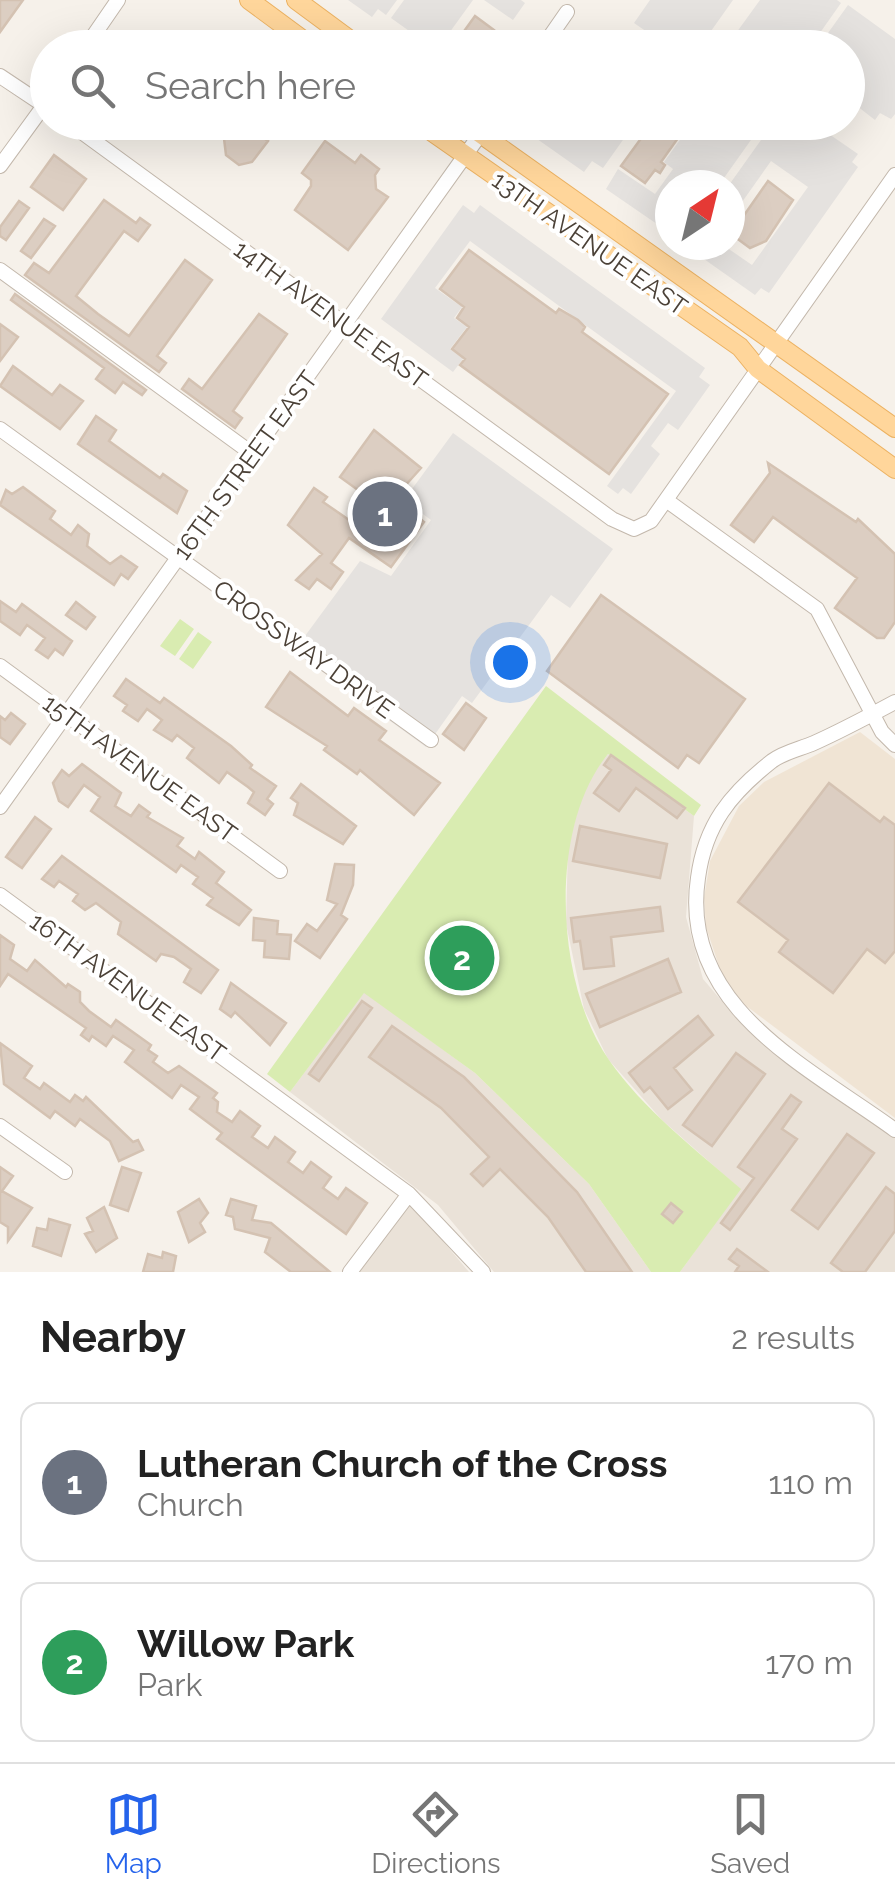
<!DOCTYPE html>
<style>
:root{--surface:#fff;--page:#f6f6f6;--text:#222;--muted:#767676;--line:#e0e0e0;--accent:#2563eb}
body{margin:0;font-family:Raleway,sans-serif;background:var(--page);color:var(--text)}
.compass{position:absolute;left:655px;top:170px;width:90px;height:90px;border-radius:50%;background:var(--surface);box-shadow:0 10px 40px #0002;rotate:35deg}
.you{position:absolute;left:510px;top:662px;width:35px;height:35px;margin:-25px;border:8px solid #fff;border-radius:50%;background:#1a73e8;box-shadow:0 0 0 15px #1a73e833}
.badge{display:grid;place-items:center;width:65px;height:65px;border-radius:50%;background:var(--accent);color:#fff;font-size:32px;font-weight:700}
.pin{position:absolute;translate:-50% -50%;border:5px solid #fff;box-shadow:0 2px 10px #0006}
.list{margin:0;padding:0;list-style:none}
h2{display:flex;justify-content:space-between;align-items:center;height:130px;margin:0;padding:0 40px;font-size:42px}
h2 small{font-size:32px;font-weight:400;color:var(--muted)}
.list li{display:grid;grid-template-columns:65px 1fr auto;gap:30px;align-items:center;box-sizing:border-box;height:160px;margin:0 20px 20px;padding:0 20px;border:2px solid var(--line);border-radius:20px}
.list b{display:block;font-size:38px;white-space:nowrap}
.list p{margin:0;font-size:32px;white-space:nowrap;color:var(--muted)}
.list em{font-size:32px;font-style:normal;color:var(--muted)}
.icon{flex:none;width:55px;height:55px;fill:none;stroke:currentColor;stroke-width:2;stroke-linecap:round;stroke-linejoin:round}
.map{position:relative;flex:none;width:895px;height:1272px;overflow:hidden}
.search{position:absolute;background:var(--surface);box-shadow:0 10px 40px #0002;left:30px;right:30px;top:30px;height:110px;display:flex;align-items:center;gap:25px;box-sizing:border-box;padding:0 35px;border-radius:55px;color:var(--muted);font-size:38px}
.sheet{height:490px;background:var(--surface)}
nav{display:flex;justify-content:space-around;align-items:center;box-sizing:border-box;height:140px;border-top:2px solid var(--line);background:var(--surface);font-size:28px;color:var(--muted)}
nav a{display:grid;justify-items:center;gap:5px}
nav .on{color:var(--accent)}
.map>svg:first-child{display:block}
.residential{fill:#eae2d8}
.education{fill:#f0e4d4}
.green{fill:#d9ecb1}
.parking{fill:#e5e2df}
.building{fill:#dccec2;stroke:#d4c2b2;stroke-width:2.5}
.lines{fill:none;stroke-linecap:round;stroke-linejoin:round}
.minor-casing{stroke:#c3b8ac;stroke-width:16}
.major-casing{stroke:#ecb262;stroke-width:20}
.minor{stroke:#fff;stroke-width:14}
.major{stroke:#ffd69b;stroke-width:18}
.labels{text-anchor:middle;stroke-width:8;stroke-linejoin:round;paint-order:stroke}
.street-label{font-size:25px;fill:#4b4137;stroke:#fff}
</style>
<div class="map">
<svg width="895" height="1272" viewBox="0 0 895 1272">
<rect width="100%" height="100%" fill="#f6f1ea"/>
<path class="residential" d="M608,754L694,816L686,917L703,979L738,1020L895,1136V1272H680L740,1189L662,1120L608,1059L584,1009L566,924L568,846L586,781Z
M364,992L475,1073L589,1184L651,1272H494L438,1205L290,1092Z
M409,1201L469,1272H359Z"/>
<path class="education" d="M860,732L895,759V1118L745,1005L723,978L706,927L704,898L710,861L739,806L764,782Z"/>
<path class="green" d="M180,619L194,629L175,656L160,646Z
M198,632L212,642L193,669L179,659Z
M546,686L701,805L694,816L608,754C548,827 555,983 609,1060C644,1110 695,1149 741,1189L680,1272H651L589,1184L475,1073L364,993L290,1092L267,1074Z"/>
<path class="parking" d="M348,0H397L386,15L378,9L372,17Z
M404,0H473L439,47L433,48L391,18Z
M484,0H521L525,3L513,20Z
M650,0H733L699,48L669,47L634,23Z
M760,0H837L841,3L810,47H726Z
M848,5L895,39V114L891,119L880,113L875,120L848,99V48L818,47Z
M538,123H575L588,132L595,123H635L603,168L592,161L584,172L530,134Z
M692,123L701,129L703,123H763L719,185H670V233L606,189L618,169L655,194L673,169L664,162Z
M773,123L803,128L813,123L858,154L852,162L858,167L769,293L761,288L755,295L694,252L698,245H723L752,265L808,187L771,161L730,219L729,185Z
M463,205L474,213L480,205L705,368L699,377L710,385L678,430L668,423L651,446L660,454L631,494L623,488L618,494L607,486L676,391L470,241L435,288L462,307L454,318L467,327L450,349L463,359L453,372L381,319Z
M453,433L613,549L570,608L551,595L472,703L462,696L426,747L294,651L360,561L391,576L431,520L404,500Z"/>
<path class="building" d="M0,0H23L0,32Z
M475,16L494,30L482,48H452Z
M181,122H217V128L182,133Z
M222,122H257L259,135L268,141L252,162L239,165L226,155Z
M653,122H672L683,131L661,162L665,165L660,173L655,170L645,183L621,166Z
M325,141L355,163L361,155L379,169L375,175L376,189L388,197L348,250L295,210L311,186V180L302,173Z
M54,155L86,179L63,210L31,187Z
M768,181L793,200L766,241L750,248L731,234Z
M104,200L136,223L140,218L150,225L138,241L124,231L76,296L98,314L129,336L185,260L212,280L157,356L166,363L159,372L25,275L34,263L49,273Z
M19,201L29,208L6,240L0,236V227Z
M44,219L55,226L31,258L21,251Z
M469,250L556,313L559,309L578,320L585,327L582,332L668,394L609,474L460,365L465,359L452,349L469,327L457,318L464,307L440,289Z
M15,294L146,390L142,395L123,382L115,393L96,379L104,368L11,300Z
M259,314L287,334L233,411L242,418L235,428L182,389L189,379L202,389Z
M0,324L18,337L0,361Z
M13,366L52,395L60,385L83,401L60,429L0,386Z
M96,416L116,430L109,441L160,478L163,474L187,491L177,513L78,444Z
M374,430L421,468L394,498L424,522L391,567L349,538L331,563L343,572L331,589L317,579L309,589L296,580L322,554L288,525L314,488L327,497L323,502L352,522L369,498L340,477Z
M768,463L856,522L858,519L895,554V622L884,638H877L835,608L857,578L773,517L754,542L731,525L770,473Z
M23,487L55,511L50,519L71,535L78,525L89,534L87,546L110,564L121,556L137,567L128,579L121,574L114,585L0,505L6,490L12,494Z
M601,595L745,699L699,763L687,755L678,768L547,671Z
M0,601L16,612L22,604L72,641L63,655L55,649L48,658L36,650L45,638L27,625L20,635L0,621Z
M76,602L95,617L86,629L66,615Z
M290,672L348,716L354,708L386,731L379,740L440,783L414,815L360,770L357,774L324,750L327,746L266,707Z
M126,679L160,703L164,698L231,746L252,765L250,768L276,786L267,799L273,804L265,815L248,803L254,792L248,787L227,772L219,783L187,758L194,748L177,735L172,741L154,730L162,720L147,709L138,721L123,711L127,705L114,696Z
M466,703L486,718L464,750L443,734Z
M11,713L25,724L10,744L0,737V716L5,720Z
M611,755L685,808L677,818L636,788L619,811L594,793L611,770L604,765Z
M82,764L121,793L115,806L131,816L139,805L150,813L147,817L183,838L177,846L195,859L199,852L224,872L216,883L251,910L239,925L207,905L213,898L193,884L198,877L181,865L176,872L91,811L100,797L84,785L68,807L59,801L53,783L62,770L69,776Z
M829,783L880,822L884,817L895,825V951L885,963L867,949L833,993L779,952L788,940L738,902Z
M301,784L356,826L343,844L294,815L298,803L291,798Z
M35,817L51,829L22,868L6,857Z
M580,826L667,844L660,878L573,861Z
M62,856L218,970L201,993L184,982L191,969L174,957L161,954L156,961L118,934L121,922L96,903L85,910L73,901L78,894L59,881L54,887L42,879Z
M335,864L354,865L353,885L341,915L347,919L320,958L295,941L307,924L317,931L337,904L327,900Z
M660,907L663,931L611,937L614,966L584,969L580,941L574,942L571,918Z
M254,918L278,921L277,934L291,935L289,959L264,957L265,941L253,940Z
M0,935L14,945L10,959L27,971L35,960L66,987L68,984L80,992V1002L89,1011L111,1027L116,1020L151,1045L148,1050L157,1056L153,1062L168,1073L179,1066L217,1093L213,1098L218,1102L217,1112L232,1122L240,1111L260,1126L252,1137L268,1148L275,1137L295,1152L288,1162L303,1173L311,1162L331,1177L323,1188L338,1199L346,1188L367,1203L346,1234L217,1139L222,1133L190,1109L199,1097L181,1085L172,1098L125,1062L134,1050L113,1036L106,1046L92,1036L89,1041L81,1035L86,1028L8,974L0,986Z
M668,959L681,992L600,1027L586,994Z
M231,983L286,1023L270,1045L235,1012L231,1017L220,1009Z
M362,1001L372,1008L319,1081L309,1074Z
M698,1016L713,1035L674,1068L692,1090L668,1109L650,1087L644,1092L629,1073Z
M392,1026L464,1077L577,1192L632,1272H586L548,1217L500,1169L483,1186L471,1174L489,1157L441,1108L369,1057Z
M0,1043L32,1066L24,1078L40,1089L44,1083L70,1102L75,1095L83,1101L86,1097L133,1142L138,1140L143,1150L119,1161L110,1141L80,1119L75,1126L55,1111L50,1118L4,1084Z
M736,1053L765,1074L712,1146L683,1125Z
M791,1095L801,1102L782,1129L797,1139L730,1230L721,1223L754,1178L738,1167Z
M847,1134L874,1153L818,1229L792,1210Z
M0,1167L13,1176L2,1191L32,1208L8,1241V1227L0,1222Z
M122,1167L141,1173L128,1211L110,1205Z
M886,1187L895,1194V1231L865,1272H843L831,1263Z
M199,1199L208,1213L200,1223L205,1232L189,1242L178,1212Z
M231,1199L256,1206L252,1220L271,1223L330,1272H291L265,1252L270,1238L235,1229L233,1217L226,1215Z
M671,1203L682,1212L673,1223L662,1214Z
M104,1207L117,1238L96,1252L85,1234L93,1231L87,1218Z
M49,1219L70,1225L61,1256L33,1246L37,1228L47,1230Z
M737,1249L768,1272H735L739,1266L729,1259Z
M163,1252L176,1256L173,1272H143L148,1254L162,1258Z"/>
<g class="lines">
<g class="minor-casing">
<path id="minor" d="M85,48L118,0
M542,48L567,12
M0,76L48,108
M68,122L612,519L634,529L651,521L895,175
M0,166L48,100
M0,270L254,455
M0,429L431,740
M666,500L817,609L882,732L895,745
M0,666L280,871
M895,702C869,716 841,731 814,743C800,749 784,752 772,761C730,794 705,825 698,878C679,1006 807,1066 895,1130
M0,807L489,122
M0,895L409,1194L483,1272
M0,1126L65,1172
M350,1272L409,1194"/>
</g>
<g class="major-casing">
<path id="major" d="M249,0L314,48
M296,0L361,48
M418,122L740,347L758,369L895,469
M464,122L895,428"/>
</g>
<use href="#minor" class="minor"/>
<use href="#major" class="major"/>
</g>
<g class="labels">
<g class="street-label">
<text transform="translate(590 243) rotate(35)" y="9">13TH AVENUE EAST</text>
<text transform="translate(331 314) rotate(36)" y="9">14TH AVENUE EAST</text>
<text transform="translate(245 465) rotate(-54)" y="9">16TH STREET EAST</text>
<text transform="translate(304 649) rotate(36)" y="9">CROSSWAY DRIVE</text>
<text transform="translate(140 768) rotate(36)" y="9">15TH AVENUE EAST</text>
<text transform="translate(128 987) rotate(36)" y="9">16TH AVENUE EAST</text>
</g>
</g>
</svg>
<svg class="compass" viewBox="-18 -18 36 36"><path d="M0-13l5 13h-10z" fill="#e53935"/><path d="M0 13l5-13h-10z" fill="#767676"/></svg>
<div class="you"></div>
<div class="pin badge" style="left:385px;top:514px;background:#6b7280">1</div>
<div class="pin badge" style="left:462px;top:958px;background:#2e9e5b">2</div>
<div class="search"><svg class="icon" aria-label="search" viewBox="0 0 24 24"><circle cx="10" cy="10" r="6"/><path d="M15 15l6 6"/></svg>Search here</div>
</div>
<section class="sheet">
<h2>Nearby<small>2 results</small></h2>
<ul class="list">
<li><span class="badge" style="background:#6b7280">1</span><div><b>Lutheran Church of the Cross</b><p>Church</p></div><em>110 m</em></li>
<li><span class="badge" style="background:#2e9e5b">2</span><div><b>Willow Park</b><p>Park</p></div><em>170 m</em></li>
</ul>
</section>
<nav>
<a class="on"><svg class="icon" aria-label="map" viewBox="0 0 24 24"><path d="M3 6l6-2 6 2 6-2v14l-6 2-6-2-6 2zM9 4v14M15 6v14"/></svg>Map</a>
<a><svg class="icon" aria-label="directions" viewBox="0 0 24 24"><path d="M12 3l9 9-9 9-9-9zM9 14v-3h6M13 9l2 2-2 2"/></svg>Directions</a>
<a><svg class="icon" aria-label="saved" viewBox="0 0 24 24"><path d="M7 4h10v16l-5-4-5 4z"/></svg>Saved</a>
</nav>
